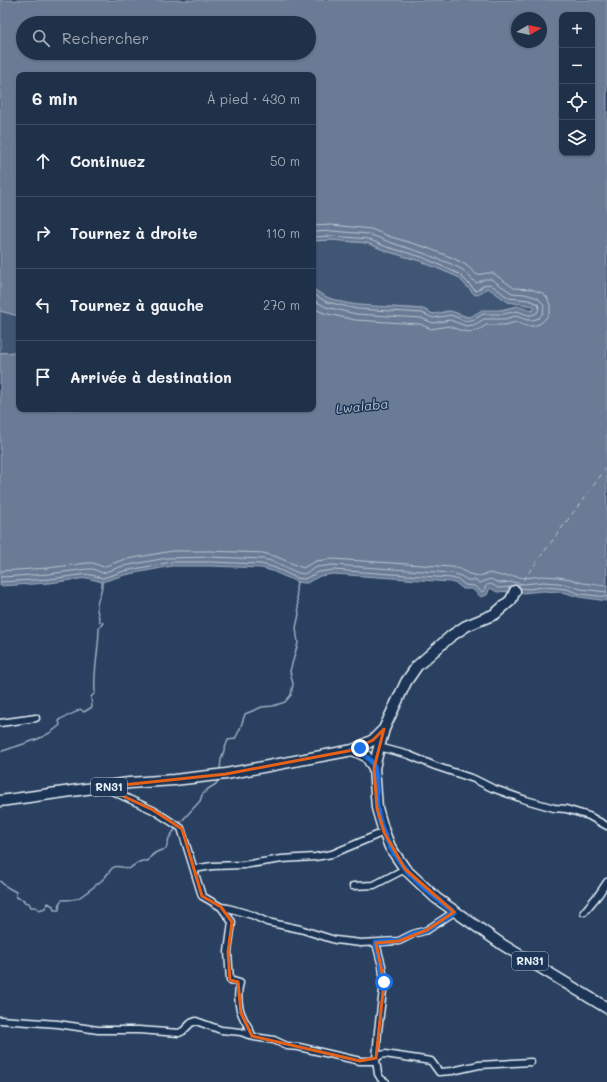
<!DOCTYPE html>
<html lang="fr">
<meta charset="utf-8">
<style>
:root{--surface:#1f3049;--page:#273850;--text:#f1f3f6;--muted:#a1a9b4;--line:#3c4b61}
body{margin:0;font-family:Mali,sans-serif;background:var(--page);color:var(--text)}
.controls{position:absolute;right:12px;top:12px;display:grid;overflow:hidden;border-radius:8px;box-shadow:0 1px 3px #0004}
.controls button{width:36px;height:36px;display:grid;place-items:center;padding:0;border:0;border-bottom:1px solid var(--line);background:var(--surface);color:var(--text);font:20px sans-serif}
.compass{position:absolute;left:511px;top:12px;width:36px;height:36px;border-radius:50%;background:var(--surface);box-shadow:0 1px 3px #0004;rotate:81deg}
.stop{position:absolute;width:12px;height:12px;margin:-9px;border:3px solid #1a73e8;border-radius:50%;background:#fff}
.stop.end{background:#1a73e8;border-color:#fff;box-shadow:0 1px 4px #0008}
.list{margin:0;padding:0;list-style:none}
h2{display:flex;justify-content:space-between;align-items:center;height:52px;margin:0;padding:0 16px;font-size:17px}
h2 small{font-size:13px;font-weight:400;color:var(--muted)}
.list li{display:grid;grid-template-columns:26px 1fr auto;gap:12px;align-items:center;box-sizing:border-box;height:72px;padding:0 16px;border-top:1px solid var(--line)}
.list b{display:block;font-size:15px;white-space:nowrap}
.list em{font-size:13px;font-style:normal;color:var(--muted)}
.icon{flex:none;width:22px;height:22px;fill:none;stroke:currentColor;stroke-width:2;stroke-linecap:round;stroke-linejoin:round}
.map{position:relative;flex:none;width:607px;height:1082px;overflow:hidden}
.search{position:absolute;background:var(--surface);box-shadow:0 1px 3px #0004;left:16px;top:16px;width:300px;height:44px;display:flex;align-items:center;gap:10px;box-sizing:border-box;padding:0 14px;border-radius:22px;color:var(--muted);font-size:15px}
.panel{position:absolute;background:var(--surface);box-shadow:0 1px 3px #0004;left:16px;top:72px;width:300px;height:340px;border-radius:8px}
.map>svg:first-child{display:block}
.green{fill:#415774;stroke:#94a4b6}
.water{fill:#6b7c95;stroke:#9dabbd;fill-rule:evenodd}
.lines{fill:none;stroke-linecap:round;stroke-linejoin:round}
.shore{stroke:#b6c2d0;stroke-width:1}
.stream{stroke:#9dabbd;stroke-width:1.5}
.ferry{stroke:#b6c2d0;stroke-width:1;stroke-dasharray:5 4;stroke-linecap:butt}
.street-casing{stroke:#e8f1f8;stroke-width:9}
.primary-casing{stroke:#e8f1f8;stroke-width:13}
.street{stroke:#1d3557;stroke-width:6}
.primary{stroke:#1d3557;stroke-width:10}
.route{stroke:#1a73e8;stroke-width:5}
.marked{fill:none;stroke:#e86118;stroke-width:3;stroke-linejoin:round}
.labels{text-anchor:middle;stroke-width:3;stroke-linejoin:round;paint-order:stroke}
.shield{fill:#1d3557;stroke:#abb9c8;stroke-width:1}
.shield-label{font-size:11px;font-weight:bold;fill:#e8f1f8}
.water-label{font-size:13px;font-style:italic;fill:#b6c2d0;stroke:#1d3557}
</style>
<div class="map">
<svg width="607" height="1082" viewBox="0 0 607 1082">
<rect width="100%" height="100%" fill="#294061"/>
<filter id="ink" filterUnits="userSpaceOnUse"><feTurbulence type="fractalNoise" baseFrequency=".025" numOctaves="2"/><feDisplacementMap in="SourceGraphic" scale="8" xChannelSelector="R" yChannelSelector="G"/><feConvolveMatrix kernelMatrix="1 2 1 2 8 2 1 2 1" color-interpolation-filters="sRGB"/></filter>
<g filter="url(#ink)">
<path class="green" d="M331,240L367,243L386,251L420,261L458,277L471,291L481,293L484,290L489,288L508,302L533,305L534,306L535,309L529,311L513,307L470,317C462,316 455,311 447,311C442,311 439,314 435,314C430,314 426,309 421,309C386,305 342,311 313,289V241Z
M0,311L19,316V352L0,353Z"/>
<path class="water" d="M0,0H607V601L579,597L566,593L557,592L543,591L522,593L512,591L497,592L490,588L487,595L481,597L472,589H463L457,584L450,582L333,574L320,576L307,583H303L297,582L272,571L261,568L211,566H172L125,575L102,582L87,578L50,583L0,586V353L19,352V409H313V289L328,298L345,303L358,305L423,309L433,314L451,311L466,317H470L482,310H503L517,306L532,311L535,308L534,306L508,302L488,288C483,289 481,295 475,295L458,277L420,261L386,251L367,243L331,240L313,241V75H19V316L0,311ZM562,15H592V153H562ZM517,18H541V42H517ZM23,23H309V53H23Z"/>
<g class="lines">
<path class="shore" d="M313,226L332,225L371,229L391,237L425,247L453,258L466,265L477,275L487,273H493L514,288L531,289L542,293L547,297L550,305V311L547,317L541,323L534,326H526L516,322L505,325H486L480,329L470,332L462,331L449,326L431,329L420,324L355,320L324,313L313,308
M313,232L332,231L369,234L389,242L423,253L451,264L463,270L476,283L485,279H491L512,293L525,294L538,298L544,305L543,313L539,318L533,320H527L516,316L504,319H484L474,325L466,326L450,320L433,323L421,318L356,314L326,307L313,300
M313,237L332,236L368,239L387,247L422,257L459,274L476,291L484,285L490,284L509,298L529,300L538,304L539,308L537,313L532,315H528L517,311L504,314H483L475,319L466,321L451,315L433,318L422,313L357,309L327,302L313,294
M0,571L48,568L87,563H93L103,567L122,560L172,551H211L263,553L277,557L303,568L316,561L332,559L452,567L460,569L469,574L479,576L490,573L502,576H514L524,578L543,576L558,577L570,579L583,583L607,586
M0,577L49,574L87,569H93L102,573L123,566L167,558L211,557L263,559L275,562L298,573L304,574L317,567L333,565L452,573L461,576L467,580H474L480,583L490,579L500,583L512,582L524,584L543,582L558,583L568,585L581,589L607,592
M0,582L50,579L87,574L103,578L124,571L172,562H211L261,564L273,567L297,578L304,579L319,572L333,570L451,578L459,580L465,585L474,586L482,592L484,591C486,582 491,583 498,588L511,587
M520,588L528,589L543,587L557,588L567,589L580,594L607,597"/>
<path class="stream" d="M0,752C20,744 43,741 60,725L59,720C67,715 72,716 80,709L84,712L92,707L91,697L95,693C93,672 99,650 99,628L103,623L100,622C99,616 96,610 97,605C98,597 103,590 102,582
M220,770L221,759L228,740L235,739L240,729L245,714L262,707L273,706L285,702L291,695L293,684L290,671L298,643L296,628L299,614L296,589L297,582
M179,824L200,801L202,795L208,789L216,784L219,779
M0,881C4,886 10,889 16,892V897L24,900V902L29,903L31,907H36L39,910L45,908L48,903L53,906L54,910H59L60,902L62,900C69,899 74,901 80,897C87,892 94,887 101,881C114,871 107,862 129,869C136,864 139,860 148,861C152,853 158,851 166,849L169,838L176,828"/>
<path class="ferry" d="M518,587L607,467"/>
<g class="street-casing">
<path id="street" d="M0,723L36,718
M379,747L409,755L435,766L474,779L492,788L526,800L554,808L566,809L589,816L607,826
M105,788L153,810L181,828L202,896L221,907L228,908L252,915L267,922L300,929L335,940L361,943L399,941L413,934L427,930L454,912
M194,869L212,866L243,865L282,859L315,857L332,854L384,832
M353,886L374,885L405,869
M221,907L232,922L228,952L230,980L240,983C237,992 238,1007 242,1015C245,1023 250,1028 252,1036
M584,912L599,894L607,882
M376,943L382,966L384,982L378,1031L376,1060L378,1074L381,1079L386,1082
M0,1020L58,1024L98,1030H139L179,1033L183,1031L191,1023L196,1021L221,1030L241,1032L254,1037L274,1040L287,1046L299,1047L360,1061H372L381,1055L385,1054L431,1061L439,1072L452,1071L479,1065L531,1062"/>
</g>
<g class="primary-casing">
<path id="primary" d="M515,591L511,600L495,614L466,626L451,636L417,666L406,682L384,729L379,747L374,768L377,808L384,832L390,847L405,869L436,898L503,945L607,1008
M353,750L366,756L374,768
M0,801L129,783L174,780L226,774L353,750L373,740L382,731"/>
</g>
<use href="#street" class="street"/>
<use href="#primary" class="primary"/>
</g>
</g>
<g class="lines" filter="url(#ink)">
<path class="route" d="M360,748L353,750C363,754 370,757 374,767C377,775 376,796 377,806C378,820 384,835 390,847C405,874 430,894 454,912L427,930L413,934L399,941L376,943L382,966L384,982"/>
</g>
<path class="marked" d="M384,729L374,768L377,808L384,832L405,869L454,912L427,930L399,941L376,943L384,982L376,1058L360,1061L252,1036L241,1013L238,982L230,980L228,952L232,922L221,907L202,896L182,829L153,810L104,787L226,774L353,750L373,740Z"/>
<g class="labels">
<g class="shield">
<rect x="91" y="778" width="36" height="18" rx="3"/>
<rect x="512" y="952" width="36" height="18" rx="3"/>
</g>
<g class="shield-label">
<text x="109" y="791">RN31</text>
<text x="530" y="965">RN31</text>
</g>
<g class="water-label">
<text transform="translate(362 406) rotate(-6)" y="5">Lwalaba</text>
</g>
</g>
</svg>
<div class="controls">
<button>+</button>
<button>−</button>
<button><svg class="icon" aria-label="locate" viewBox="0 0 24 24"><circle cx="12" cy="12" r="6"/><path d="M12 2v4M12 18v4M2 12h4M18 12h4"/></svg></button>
<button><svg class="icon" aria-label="layers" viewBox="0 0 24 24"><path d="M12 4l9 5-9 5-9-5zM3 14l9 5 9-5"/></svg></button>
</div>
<svg class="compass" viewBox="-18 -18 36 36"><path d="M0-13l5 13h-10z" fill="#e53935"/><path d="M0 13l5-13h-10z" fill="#a1a9b4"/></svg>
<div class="stop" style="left:384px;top:982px"></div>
<div class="stop end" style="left:360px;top:748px"></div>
<div class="search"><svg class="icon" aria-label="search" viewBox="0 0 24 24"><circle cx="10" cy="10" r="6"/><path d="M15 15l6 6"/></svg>Rechercher</div>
<section class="panel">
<h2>6 min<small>À pied · 430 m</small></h2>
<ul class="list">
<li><svg class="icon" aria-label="ahead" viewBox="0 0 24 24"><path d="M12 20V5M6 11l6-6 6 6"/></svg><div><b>Continuez</b></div><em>50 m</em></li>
<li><svg class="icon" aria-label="right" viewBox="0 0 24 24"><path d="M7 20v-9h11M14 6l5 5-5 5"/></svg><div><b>Tournez à droite</b></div><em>110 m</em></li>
<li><svg class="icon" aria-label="left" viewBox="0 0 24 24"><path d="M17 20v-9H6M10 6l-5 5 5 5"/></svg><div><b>Tournez à gauche</b></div><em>270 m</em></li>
<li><svg class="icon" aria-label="arrive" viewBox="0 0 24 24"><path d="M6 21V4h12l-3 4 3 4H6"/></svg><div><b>Arrivée à destination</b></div></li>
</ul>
</section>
</div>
